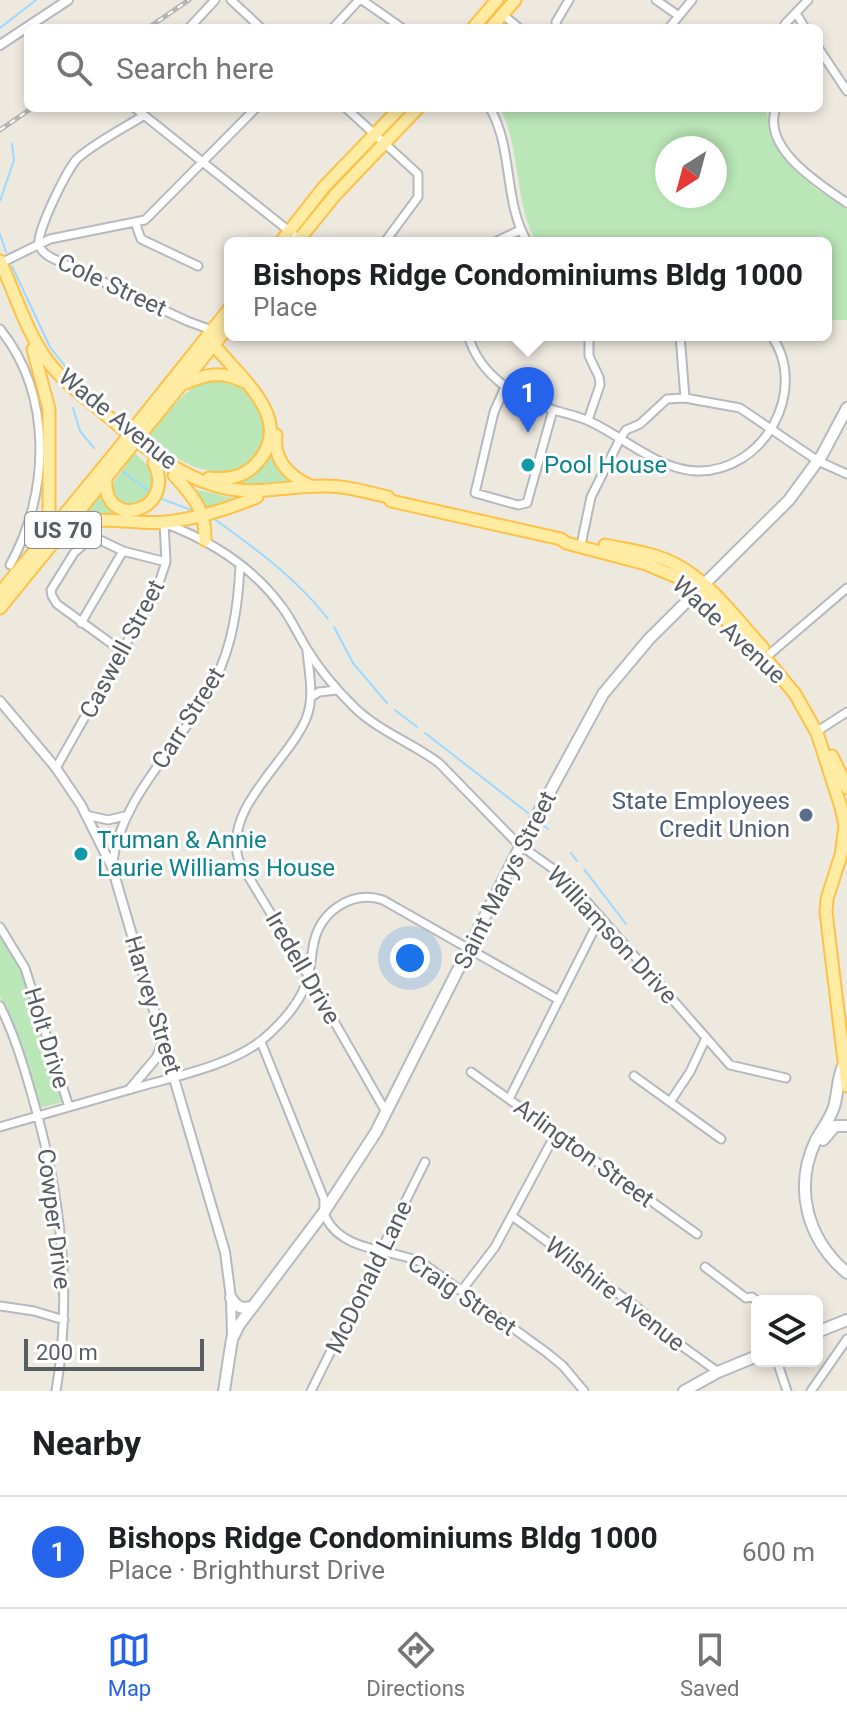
<!DOCTYPE html>
<meta charset="utf-8">
<style>
:root{--surface:#fff;--page:#f6f6f6;--text:#202124;--muted:#757577;--line:#e0e0e0;--accent:#2563eb}
body{margin:0;font-family:Roboto,sans-serif;background:var(--page);color:var(--text)}
.controls{position:absolute;right:24px;bottom:24px;display:grid;overflow:hidden;border-radius:12px;box-shadow:0 4px 12px #0003}
.controls button{width:72px;height:72px;display:grid;place-items:center;padding:0;border:0;border-bottom:2px solid var(--line);background:var(--surface);color:var(--text);font:40px sans-serif}
.compass{position:absolute;left:655px;top:136px;width:72px;height:72px;border-radius:50%;background:var(--surface);box-shadow:0 4px 12px #0003;rotate:216deg}
.scale{position:absolute;left:24px;bottom:20px;width:180px;box-sizing:border-box;padding-left:8px;border:4px solid #585d62;border-top:0;font-size:22px;line-height:28px;white-space:nowrap;color:#585d62;-webkit-text-stroke:6px #fff;paint-order:stroke}
.you{position:absolute;left:410px;top:958px;width:28px;height:28px;margin:-20px;border:6px solid #fff;border-radius:50%;background:#1a73e8;box-shadow:0 0 0 12px #1a73e833}
.badge{display:grid;place-items:center;width:52px;height:52px;border-radius:50%;background:var(--accent);color:#fff;font-size:26px;font-weight:700}
.pin{position:absolute;translate:-50% -66px;filter:drop-shadow(0 2px 4px #0008)}
.pin::after{content:'';position:absolute;top:42px;width:28px;height:24px;background:inherit;clip-path:polygon(0 0,100% 0,50% 100%)}
.popup{position:absolute;left:224px;top:237px;width:608px;height:104px;box-sizing:border-box;display:grid;place-content:center;border-radius:12px;background:var(--surface);filter:drop-shadow(0 2px 6px #0005);font-size:26px;white-space:nowrap;color:var(--muted)}
.popup b{font-size:30px;color:var(--text)}
.popup::after{content:'';position:absolute;left:50%;top:100%;margin-left:-16px;border:16px solid transparent;border-top-color:var(--surface)}
.list{margin:0;padding:0;list-style:none}
h2{display:flex;justify-content:space-between;align-items:center;height:104px;margin:0;padding:0 32px;font-size:34px}
h2 small{font-size:26px;font-weight:400;color:var(--muted)}
.list li{display:grid;grid-template-columns:52px 1fr auto;gap:24px;align-items:center;box-sizing:border-box;height:112px;padding:0 32px;border-top:2px solid var(--line)}
.list b{display:block;font-size:30px;white-space:nowrap}
.list p{margin:0;font-size:26px;white-space:nowrap;color:var(--muted)}
.list em{font-size:26px;font-style:normal;color:var(--muted)}
.icon{flex:none;width:44px;height:44px;fill:none;stroke:currentColor;stroke-width:2;stroke-linecap:round;stroke-linejoin:round}
.map{position:relative;flex:none;width:847px;height:1391px;overflow:hidden}
.search{position:absolute;background:var(--surface);box-shadow:0 4px 12px #0003;left:24px;right:24px;top:24px;height:88px;display:flex;align-items:center;gap:20px;box-sizing:border-box;padding:0 28px;border-radius:12px;color:var(--muted);font-size:30px}
.sheet{height:216px;background:var(--surface)}
nav{display:flex;justify-content:space-around;align-items:center;box-sizing:border-box;height:112px;border-top:2px solid var(--line);background:var(--surface);font-size:22px;color:var(--muted)}
nav a{display:grid;justify-items:center;gap:4px}
nav .on{color:var(--accent)}
.map>svg:first-child{display:block}
.green{fill:#bbe7b8;fill-rule:evenodd}
.lines{fill:none;stroke-linecap:round;stroke-linejoin:round}
.stream{stroke:#9dd9ff;stroke-width:2}
.minor-casing{stroke:#b5b8be;stroke-width:11}
.tertiary-casing{stroke:#b5b8be;stroke-width:12}
.secondary-casing{stroke:#b5bac0;stroke-width:14}
.primary-casing{stroke:#fdc147;stroke-width:15}
.minor{stroke:#fff;stroke-width:7}
.tertiary{stroke:#fff;stroke-width:8}
.secondary{stroke:#fff;stroke-width:10}
.primary{stroke:#ffeba2;stroke-width:11}
.rail-casing{stroke:#b3b4b5;stroke-width:5}
.rail{stroke:#fff;stroke-width:2;stroke-dasharray:6;stroke-linecap:butt}
.primary-bridge-casing{stroke:#fdc147;stroke-width:15;stroke-linecap:butt}
.primary-bridge{stroke:#ffeba2;stroke-width:11}
.culture-dot{fill:#0f9aa8;stroke:#fff;stroke-width:3}
.service-dot{fill:#5c6f8a;stroke:#fff;stroke-width:3}
.labels{text-anchor:middle;stroke-width:6;stroke-linejoin:round;paint-order:stroke}
.shield{fill:#fff;stroke:#8a8e91;stroke-width:2}
.shield-label{font-size:22px;font-weight:bold;fill:#585d62}
.street-label{font-size:24px;fill:#585d62;stroke:#fff}
.culture-label{font-size:24px;fill:#0d838f;stroke:#fff;text-anchor:start}
.service-label{font-size:24px;fill:#4e5e75;stroke:#fff;text-anchor:end}
</style>
<div class="map">
<svg width="847" height="1391" viewBox="0 0 847 1391">
<rect width="100%" height="100%" fill="#ede9df"/>
<path class="green" d="M500,108H765C775,139 772,140 794,166L793,169L815,188L847,209V320H826V243H537C513,202 522,151 500,108ZM667,148H715V196H667Z
M211,379L235,382L249,390L264,411L265,442L247,469C203,478 183,464 148,437C161,421 187,384 211,379Z
M271,441L296,482L265,485L229,482L240,479Z
M135,453L149,467L153,484L144,501L130,506C118,502 113,497 112,484Z
M193,489L238,499L205,512Z
M100,494L108,506L123,517L84,515Z
M0,933L24,976L63,1102L39,1108L16,1030L0,997Z"/>
<g class="lines">
<path class="stream" d="M0,28L36,0
M0,201L14,160L12,144
M0,234L6,252
M12,266L50,347L79,384
M73,408L80,431L94,448
M123,472L150,492
M162,499L194,511
M213,518C253,547 298,579 328,619
M334,627L353,663L387,703
M395,710L417,727
M425,733L528,813
M543,825L548,829
M571,853L577,861
M584,869L626,924"/>
<g class="minor-casing">
<path id="minor" d="M231,0L261,28
M362,0L402,28
M656,0L679,16
M796,13L805,28
M502,14L519,28
M785,24L808,0
M189,28L215,0
M333,28L359,0
M557,28L556,22L569,0
M669,28L692,0
M819,49L847,91
M135,108L299,239
M346,108L418,174V197L384,243
M490,108C514,150 503,203 528,243
M776,108C761,148 819,184 847,203
M143,116C122,129 98,141 79,157C69,164 37,231 39,243C40,250 44,253 50,257L187,321L206,328L211,333
M135,222L141,239L198,266
M493,243L520,230
M1,263L50,239L145,220L256,108
M0,329C53,395 50,493 10,565
M468,335C480,377 517,398 557,411C568,414 581,417 591,422C625,438 657,469 696,471C764,473 810,390 771,335
M680,335L685,398
M505,387L494,412L475,493L518,505L527,503L553,410
M588,420L600,385L599,377L589,356V335
M582,540L591,497L620,439L626,430L640,424L667,399L685,398L740,408L818,461L847,474
M81,623L123,551
M307,651C309,673 315,697 306,719C287,763 222,809 239,861L299,960L386,1112
M123,652L57,604L52,596L51,590L74,553L91,538L98,539L123,551L166,562
M765,658L847,588
M311,697L319,692L337,690
M816,732L847,712
M56,768L157,589L166,562L164,523C209,540 253,567 282,607C292,620 298,635 307,649C319,669 336,689 353,706C378,731 411,742 439,763L517,843L566,878L730,1065L786,1078
M86,815L108,820L125,816
M112,867C120,794 184,743 215,680C233,644 238,605 240,566
M0,927L25,968L69,1107
M0,1006C15,1036 24,1067 33,1099C61,1195 73,1292 56,1391
M261,1042L324,1199C324,1205 323,1213 326,1218C343,1252 391,1249 421,1262L546,1352L563,1366L584,1391
M471,1072L697,1234
M634,1076L721,1139
M509,1099L600,918
M670,1102L690,1072L706,1038
M0,1127C45,1114 90,1101 135,1088C177,1076 239,1064 270,1033C284,1020 299,1003 306,984C311,971 311,956 314,942C321,911 352,890 383,900L559,1000
M512,1216L639,1309L671,1338L718,1372
M705,1267L746,1298L752,1297L757,1301
M462,1290L495,1247L556,1133
M0,1306L34,1311L64,1320
M777,1361L787,1391
M311,1391L425,1162
M811,1391L847,1339"/>
</g>
<g class="tertiary-casing">
<path id="tertiary" d="M0,45L68,0
M0,701L56,768L81,805L112,867L225,1252L231,1298L232,1336
M130,1089L157,1057L163,1042"/>
</g>
<g class="secondary-casing">
<path id="secondary" d="M843,1066C837,1080 838,1093 834,1107C830,1119 822,1129 816,1140C793,1188 807,1239 847,1273
M823,1140L835,1126H847
M231,1298C237,1307 240,1309 251,1307
M817,1332L847,1320
M224,1391L232,1339L239,1325L324,1212L376,1132L521,845L603,694L649,639L789,500L822,455L847,408
M684,1391L718,1372L757,1356"/>
</g>
<g class="primary-casing">
<path id="primary" d="M473,28L497,0
M491,28L515,0
M280,243L324,187L400,108
M296,243L336,194L418,108
M0,261C15,293 26,331 47,360C63,382 85,397 105,414C143,446 180,480 230,489C261,494 290,486 321,486C344,485 366,492 388,497L391,501L561,539L566,543L646,564L677,577L696,591L767,660L795,694L817,733L841,807L845,826L841,855L827,899L826,912L847,1086
M208,337C232,373 300,417 256,464C244,477 226,480 209,478
M33,349L49,409V532
M186,383C206,374 222,371 242,381
M138,423L230,308
M145,429L230,325
M276,435C273,460 288,475 310,486
M174,475C193,496 206,511 205,540
M106,477C101,533 178,512 154,463
M62,532C95,510 131,526 166,522C196,519 230,508 257,497
M605,545C629,550 655,553 677,565C711,583 737,620 763,648
M0,593L119,448
M0,608L126,453
M832,756L847,788"/>
</g>
<use href="#minor" class="minor"/>
<use href="#tertiary" class="tertiary"/>
<use href="#secondary" class="secondary"/>
<use href="#primary" class="primary"/>
<g class="rail-casing">
<path id="rail" d="M148,28L189,0
M0,130L32,108"/>
</g>
<use href="#rail" class="rail"/>
<g class="primary-bridge-casing">
<path id="primary-bridge" d="M119,448L138,423
M126,453L145,429"/>
</g>
<use href="#primary-bridge" class="primary-bridge"/>
</g>
<g class="culture-dot">
<circle cx="528" cy="465" r="8"/>
<circle cx="81" cy="854" r="8"/>
</g>
<circle class="service-dot" cx="806" cy="815" r="8"/>
<g class="labels">
<rect class="shield" x="25" y="512" width="76" height="36" rx="6"/>
<g class="shield-label">
<text x="63" y="538">US 70</text>
</g>
<g class="street-label">
<text transform="translate(112 285) rotate(25)" y="8">Cole Street</text>
<text transform="translate(118 419) rotate(39)" y="8">Wade Avenue</text>
<text transform="translate(729 630) rotate(43)" y="8">Wade Avenue</text>
<text transform="translate(122 649) rotate(-62)" y="8">Caswell Street</text>
<text transform="translate(188 718) rotate(-58)" y="8">Carr Street</text>
<text transform="translate(505 880) rotate(-63)" y="8">Saint Marys Street</text>
<text transform="translate(612 935) rotate(47)" y="8">Williamson Drive</text>
<text transform="translate(303 968) rotate(60)" y="8">Iredell Drive</text>
<text transform="translate(153 1005) rotate(73)" y="8">Harvey Street</text>
<text transform="translate(47 1038) rotate(73)" y="8">Holt Drive</text>
<text transform="translate(584 1153) rotate(36)" y="8">Arlington Street</text>
<text transform="translate(54 1219) rotate(83)" y="8">Cowper Drive</text>
<text transform="translate(369 1277) rotate(-64)" y="8">McDonald Lane</text>
<text transform="translate(615 1294) rotate(38)" y="8">Wilshire Avenue</text>
<text transform="translate(462 1295) rotate(34)" y="8">Craig Street</text>
</g>
<g class="culture-label">
<text x="544" y="473">Pool House</text>
<text x="97" y="848">Truman &amp; Annie<tspan x="97" dy="28">Laurie Williams House</tspan></text>
</g>
<g class="service-label">
<text x="790" y="809">State Employees<tspan x="790" dy="28">Credit Union</tspan></text>
</g>
</g>
</svg>
<div class="controls">
<button><svg class="icon" aria-label="layers" viewBox="0 0 24 24"><path d="M12 4l9 5-9 5-9-5zM3 14l9 5 9-5"/></svg></button>
</div>
<svg class="compass" viewBox="-18 -18 36 36"><path d="M0-13l5 13h-10z" fill="#e53935"/><path d="M0 13l5-13h-10z" fill="#757577"/></svg>
<div class="scale">200 m</div>
<div class="you"></div>
<div class="pin badge" style="left:528px;top:433px">1</div>
<div class="popup"><b>Bishops Ridge Condominiums Bldg 1000</b>Place</div>
<div class="search"><svg class="icon" aria-label="search" viewBox="0 0 24 24"><circle cx="10" cy="10" r="6"/><path d="M15 15l6 6"/></svg>Search here</div>
</div>
<section class="sheet">
<h2>Nearby<small></small></h2>
<ul class="list">
<li><span class="badge">1</span><div><b>Bishops Ridge Condominiums Bldg 1000</b><p>Place · Brighthurst Drive</p></div><em>600 m</em></li>
</ul>
</section>
<nav>
<a class="on"><svg class="icon" aria-label="map" viewBox="0 0 24 24"><path d="M3 6l6-2 6 2 6-2v14l-6 2-6-2-6 2zM9 4v14M15 6v14"/></svg>Map</a>
<a><svg class="icon" aria-label="directions" viewBox="0 0 24 24"><path d="M12 3l9 9-9 9-9-9zM9 14v-3h6M13 9l2 2-2 2"/></svg>Directions</a>
<a><svg class="icon" aria-label="saved" viewBox="0 0 24 24"><path d="M7 4h10v16l-5-4-5 4z"/></svg>Saved</a>
</nav>
